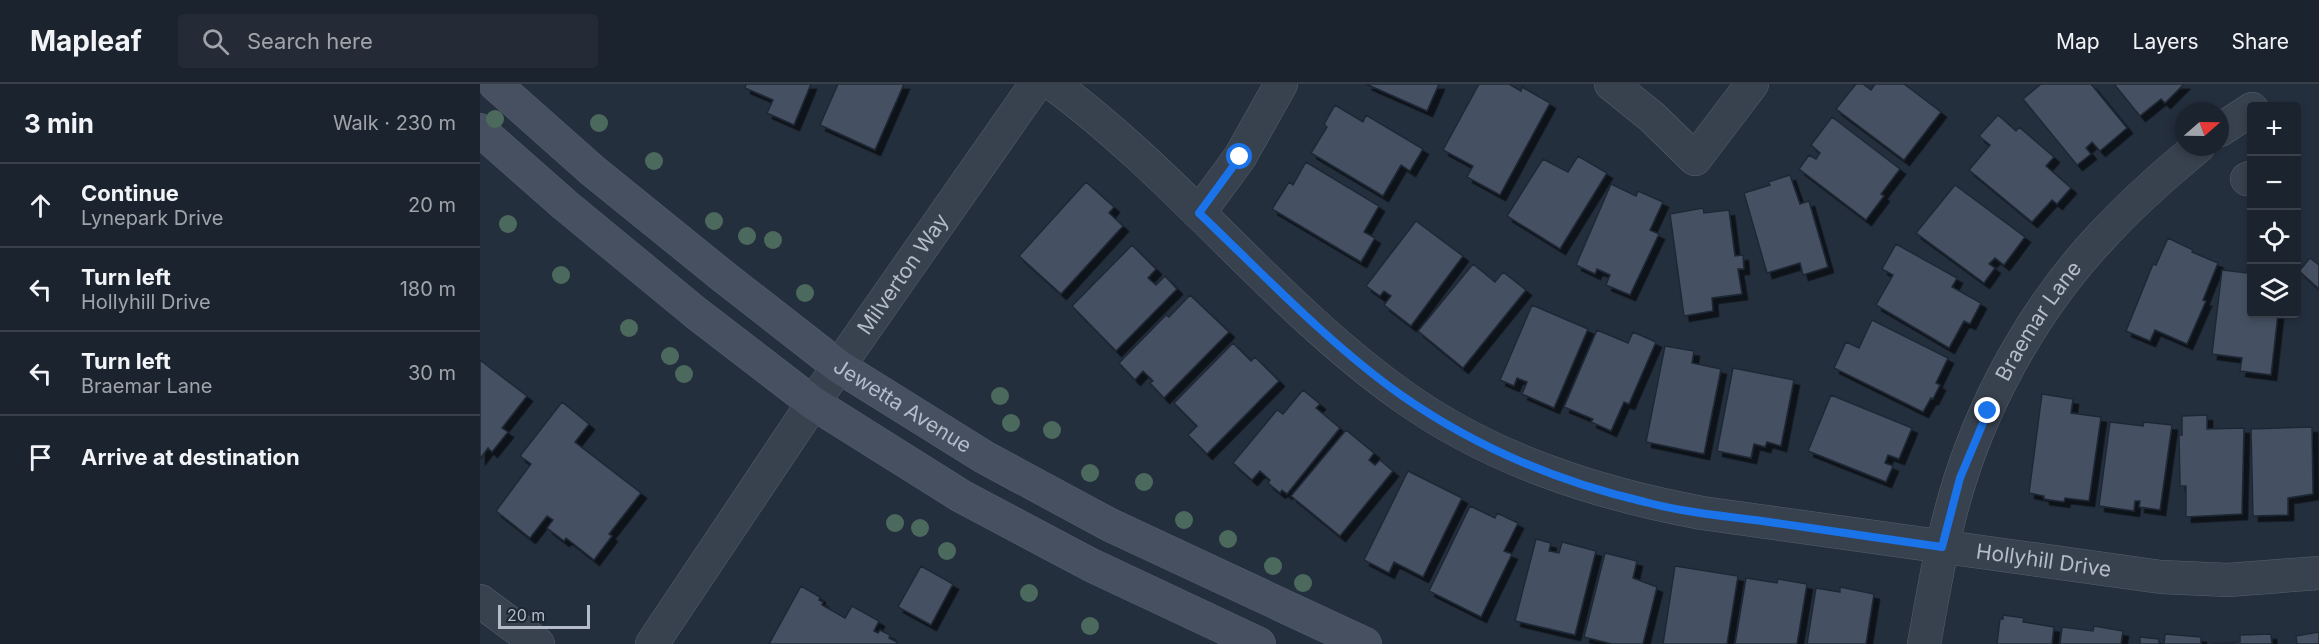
<!DOCTYPE html>
<meta charset="utf-8">
<style>
:root{--surface:#1b232e;--page:#242b36;--text:#f1f3f6;--muted:#a0a4aa;--line:#39404a}
body{margin:0;font-family:Inter,sans-serif;background:var(--page);color:var(--text)}
.controls{position:absolute;right:18px;top:18px;display:grid;overflow:hidden;border-radius:6px;box-shadow:0 3px 9px #0003}
.controls button{width:54px;height:54px;display:grid;place-items:center;padding:0;border:0;border-bottom:2px solid var(--line);background:var(--surface);color:var(--text);font:30px sans-serif}
.compass{position:absolute;left:1695px;top:18px;width:54px;height:54px;border-radius:50%;background:var(--surface);box-shadow:0 3px 9px #0003;rotate:70deg}
.scale{position:absolute;left:18px;bottom:15px;width:92px;box-sizing:border-box;padding-left:6px;border:3px solid #b4bcc9;border-top:0;font-size:16px;line-height:21px;white-space:nowrap;color:#b4bcc9;-webkit-text-stroke:4px #1d2633;paint-order:stroke}
.stop{position:absolute;width:18px;height:18px;margin:-14px;border:4px solid #1a73e8;border-radius:50%;background:#fff}
.stop.end{background:#1a73e8;border-color:#fff;box-shadow:0 2px 6px #0008}
.list{margin:0;padding:0;list-style:none}
h2{display:flex;justify-content:space-between;align-items:center;height:78px;margin:0;padding:0 24px;font-size:26px}
h2 small{font-size:20px;font-weight:400;color:var(--muted)}
.list li{display:grid;grid-template-columns:39px 1fr auto;gap:18px;align-items:center;box-sizing:border-box;height:84px;padding:0 24px;border-top:2px solid var(--line)}
.list b{display:block;font-size:22px;white-space:nowrap}
.list p{margin:0;font-size:20px;white-space:nowrap;color:var(--muted)}
.list em{font-size:20px;font-style:normal;color:var(--muted)}
.icon{flex:none;width:33px;height:33px;fill:none;stroke:currentColor;stroke-width:2;stroke-linecap:round;stroke-linejoin:round}
.map{position:relative;flex:none;width:1839px;height:560px;overflow:hidden}
header{display:flex;align-items:center;gap:36px;box-sizing:border-box;height:84px;padding:0 30px;background:var(--surface);border-bottom:2px solid var(--line)}
header strong{font-size:28px}
nav{display:flex;gap:33px;margin-inline-start:auto;font-size:21px}
.search{width:420px;height:54px;background:var(--page);display:flex;align-items:center;gap:15px;box-sizing:border-box;padding:0 21px;border-radius:6px;color:var(--muted);font-size:22px}
main{display:flex}
aside{flex:1;background:var(--surface)}
.map>svg:first-child{display:block}
.building{fill:#455162;stroke:#1f2835;stroke-width:1.5;filter:url(#shadow)}
.lines{fill:none;stroke-linecap:round;stroke-linejoin:round}
.street-casing{stroke:#565f6c;stroke-width:34}
.secondary-casing{stroke:#565f6c;stroke-width:34}
.street{stroke:#38414e;stroke-width:33}
.secondary{stroke:#465061;stroke-width:33}
.tree{fill:#4b6a5d}
.route{stroke:#1a73e8;stroke-width:8}
.labels{text-anchor:middle;stroke-width:6;stroke-linejoin:round;paint-order:stroke}
.street-label{font-size:21px;fill:#b4bcc9;stroke:#1d2633}
</style>
<header>
<strong>Mapleaf</strong>
<div class="search"><svg class="icon" aria-label="search" viewBox="0 0 24 24"><circle cx="10" cy="10" r="6"/><path d="M15 15l6 6"/></svg>Search here</div>
<nav><a>Map</a><a>Layers</a><a>Share</a></nav>
</header>
<main>
<aside>
<h2>3 min<small>Walk · 230 m</small></h2>
<ul class="list">
<li><svg class="icon" aria-label="ahead" viewBox="0 0 24 24"><path d="M12 20V5M6 11l6-6 6 6"/></svg><div><b>Continue</b><p>Lynepark Drive</p></div><em>20 m</em></li>
<li><svg class="icon" aria-label="left" viewBox="0 0 24 24"><path d="M17 20v-9H6M10 6l-5 5 5 5"/></svg><div><b>Turn left</b><p>Hollyhill Drive</p></div><em>180 m</em></li>
<li><svg class="icon" aria-label="left" viewBox="0 0 24 24"><path d="M17 20v-9H6M10 6l-5 5 5 5"/></svg><div><b>Turn left</b><p>Braemar Lane</p></div><em>30 m</em></li>
<li><svg class="icon" aria-label="arrive" viewBox="0 0 24 24"><path d="M6 21V4h12l-3 4 3 4H6"/></svg><div><b>Arrive at destination</b></div></li>
</ul>
</aside>
<div class="map">
<svg width="1839" height="560" viewBox="0 0 1839 560">
<defs>
<filter id="shadow"><feDropShadow dx="5.5" dy="5.5" stdDeviation="0" flood-color="#0009"/></filter>
</defs>
<rect width="100%" height="100%" fill="#242f3e"/>
<path class="building" d="M266,0H331L314,41L287,29L293,16L265,4Z
M358,0H424L395,66L340,41Z
M886,0H959L947,27Z
M999,0H1029L1041,7L1042,3L1070,19L1020,111L987,93L993,82L963,66Z
M1376,0H1383L1391,6L1395,0H1424L1461,28L1424,76L1356,25Z
M1561,0H1611L1647,44L1620,67L1612,58L1606,64L1611,70L1597,81L1543,15Z
M1634,0H1704L1685,19L1681,15L1660,32Z
M855,21L883,38L886,31L943,65L930,87L921,81L903,112L831,69L847,43L844,40Z
M1518,31L1536,47L1539,43L1574,73L1566,82L1591,104L1577,120L1572,116L1552,138L1489,86L1510,61L1499,52Z
M1352,33L1420,85L1401,110L1404,112L1386,136L1319,85L1329,71L1336,75L1340,69L1331,61Z
M1098,72L1127,89L1080,165L1027,132L1063,75L1088,88Z
M826,78L899,122L884,148L895,154L881,178L792,125L809,98L813,101Z
M1310,91L1320,120L1329,117L1348,183L1323,191L1320,179L1287,189L1264,109L1290,101L1288,98Z
M606,98L634,123L629,129L643,142L581,210L539,172Z
M1131,100L1156,112L1158,107L1183,118L1170,146L1179,150L1150,211L1126,201L1130,191L1117,185L1115,190L1096,181Z
M1475,101L1545,153L1524,181L1515,174L1509,180L1515,184L1504,199L1436,149Z
M1223,124L1224,129L1249,126L1255,172L1263,171L1264,185H1258L1262,210L1232,214L1233,227L1204,232L1190,130Z
M936,137L983,172L931,242L904,221L911,212L904,207L900,212L886,202Z
M1688,154L1713,166L1712,168L1738,179L1723,216L1726,217L1707,260L1675,246L1670,257L1646,247L1673,180L1676,181Z
M1416,160L1477,194L1472,203L1501,219L1490,240L1484,237L1469,264L1396,221L1413,191L1402,185Z
M652,161L676,185L668,194L676,201L685,192L697,205L636,267L592,222Z
M1830,174L1839,181V205L1819,187Z
M993,180L1015,198L1023,188L1046,206L983,284L938,247Z
M1767,183L1772,184V230H1798L1791,291L1760,287L1762,274L1732,270L1742,186L1767,189Z
M710,211L749,248L684,314L670,299L673,297L663,287L655,296L639,279L686,231L689,233Z
M1052,221L1108,245L1074,324L1042,310L1047,298L1037,294L1034,302L1020,296Z
M1392,236L1468,274L1456,299L1460,301L1453,315L1451,314L1443,328L1354,284L1366,258L1379,264Z
M1117,246L1148,259L1153,248L1176,258L1149,320L1144,318L1131,347L1111,338L1113,335L1084,323Z
M753,259L771,277L775,273L799,297L727,370L708,351L717,342L694,319Z
M1185,262L1214,267L1212,279L1241,285L1224,370L1166,358Z
M0,276L47,312L22,344L28,348L12,368L8,364L0,375Z
M1253,284L1314,296L1301,362L1287,358L1285,363L1274,360L1271,374L1237,367Z
M823,306L840,320L836,324L860,344L807,410L802,406L800,409L788,399L790,396L780,387L772,396L753,379L797,326L803,330Z
M1562,310L1593,315L1591,329L1621,333L1609,417L1585,414L1584,418L1564,415V412L1549,409Z
M1351,311L1432,344L1419,375L1408,371L1405,379L1413,382L1406,398L1328,367Z
M82,318L109,340L95,358L161,409L129,450L132,452L114,476L86,454L84,457L67,444L73,436L67,432L50,454L16,427L51,380L40,372Z
M1727,331V345L1764,344L1762,430L1706,433V402H1700L1699,351H1702V332Z
M1630,338L1663,342L1664,338L1692,341L1680,426L1659,423L1660,417H1655L1654,427L1619,422Z
M1832,343L1833,410L1808,414V431L1773,432L1771,345Z
M866,346L894,369L889,376L895,381L900,376L913,387L860,452L811,412Z
M928,387L982,414L943,493L914,478L909,489L884,476Z
M990,422L1015,434L1017,429L1038,439L1024,467L1032,470L1001,533L949,507Z
M1056,455L1071,459L1069,467L1079,469L1082,458L1116,467L1095,551L1035,537Z
M1125,469L1157,477L1153,494L1177,503L1163,560H1132L1104,553Z
M441,482L473,500L451,541L418,523Z
M1195,482L1258,492L1247,560H1183Z
M1266,494L1297,499L1298,495L1327,500L1317,560H1255Z
M321,502L340,513L339,516L343,518L342,521L365,534L372,522L399,537L394,547L398,549L400,546L410,551L409,554L417,558L416,560H289Z
M1360,503L1394,510L1386,560H1327L1336,504L1360,508Z
M1523,531L1544,534L1543,538L1574,543L1572,560H1517L1520,535H1523Z
M1614,542L1643,547L1641,560H1580L1582,543L1613,547Z
M1839,548V560H1817L1816,552Z
M1685,550L1721,553V560H1684Z
M1791,550L1792,560H1731L1760,558V551Z
M1660,553L1679,555V560H1660Z"/>
<g class="lines">
<g class="street-casing">
<g id="street">
<path id="s1" d="M573,0C698,92 794,220 921,311C1010,375 1115,409 1222,429L1681,493L1748,496L1839,489"/>
<path d="M1131,0L1172,33L1215,75L1272,0"/>
<path d="M1740,46L1772,25"/>
<path d="M1767,95L1772,93"/>
<path d="M719,129L760,73L801,0"/>
<path d="M0,517L58,560"/>
<path id="s2" d="M172,560L333,319L556,0"/>
<path id="s3" d="M1444,560C1454,505 1463,449 1480,396C1508,308 1558,220 1621,153C1651,120 1684,91 1718,63"/>
</g>
</g>
<g class="secondary-casing">
<g id="secondary">
<path id="s4" d="M15,0L113,87L244,193L358,282L504,373L630,441L885,560"/>
<path d="M0,46L85,121L216,229L333,319L481,412L611,481L779,560"/>
</g>
</g>
<use href="#street" class="street"/>
<use href="#secondary" class="secondary"/>
</g>
<g class="tree">
<circle cx="15" cy="35" r="9"/>
<circle cx="119" cy="39" r="9"/>
<circle cx="174" cy="77" r="9"/>
<circle cx="234" cy="137" r="9"/>
<circle cx="28" cy="140" r="9"/>
<circle cx="267" cy="152" r="9"/>
<circle cx="293" cy="156" r="9"/>
<circle cx="81" cy="191" r="9"/>
<circle cx="325" cy="209" r="9"/>
<circle cx="149" cy="244" r="9"/>
<circle cx="190" cy="272" r="9"/>
<circle cx="204" cy="290" r="9"/>
<circle cx="520" cy="312" r="9"/>
<circle cx="531" cy="339" r="9"/>
<circle cx="572" cy="346" r="9"/>
<circle cx="610" cy="389" r="9"/>
<circle cx="664" cy="398" r="9"/>
<circle cx="704" cy="436" r="9"/>
<circle cx="415" cy="439" r="9"/>
<circle cx="440" cy="444" r="9"/>
<circle cx="748" cy="455" r="9"/>
<circle cx="467" cy="467" r="9"/>
<circle cx="793" cy="482" r="9"/>
<circle cx="823" cy="499" r="9"/>
<circle cx="549" cy="509" r="9"/>
<circle cx="610" cy="542" r="9"/>
</g>
<g class="lines">
<path class="route" d="M760,73L719,129C784,191 848,259 921,311C994,362 1079,398 1165,418C1203,428 1243,432 1282,437C1342,446 1402,454 1462,463L1480,394L1508,327"/>
</g>
<g class="labels">
<g class="street-label">
<text dy="7" stroke="none"><textPath href="#s2" startOffset="447">Milverton Way</textPath></text>
<text dy="7" stroke="none"><textPath href="#s3" startOffset="346">Braemar Lane</textPath></text>
<text dy="7" stroke="none"><textPath href="#s4" startOffset="520">Jewetta Avenue</textPath></text>
<text dy="7" stroke="none"><textPath href="#s1" startOffset="1138">Hollyhill Drive</textPath></text>
</g>
</g>
</svg>
<div class="controls">
<button>+</button>
<button>−</button>
<button><svg class="icon" aria-label="locate" viewBox="0 0 24 24"><circle cx="12" cy="12" r="6"/><path d="M12 2v4M12 18v4M2 12h4M18 12h4"/></svg></button>
<button><svg class="icon" aria-label="layers" viewBox="0 0 24 24"><path d="M12 4l9 5-9 5-9-5zM3 14l9 5 9-5"/></svg></button>
</div>
<svg class="compass" viewBox="-18 -18 36 36"><path d="M0-13l5 13h-10z" fill="#e53935"/><path d="M0 13l5-13h-10z" fill="#a0a4aa"/></svg>
<div class="scale">20 m</div>
<div class="stop" style="left:760px;top:73px"></div>
<div class="stop end" style="left:1508px;top:327px"></div>
</div>
</main>
